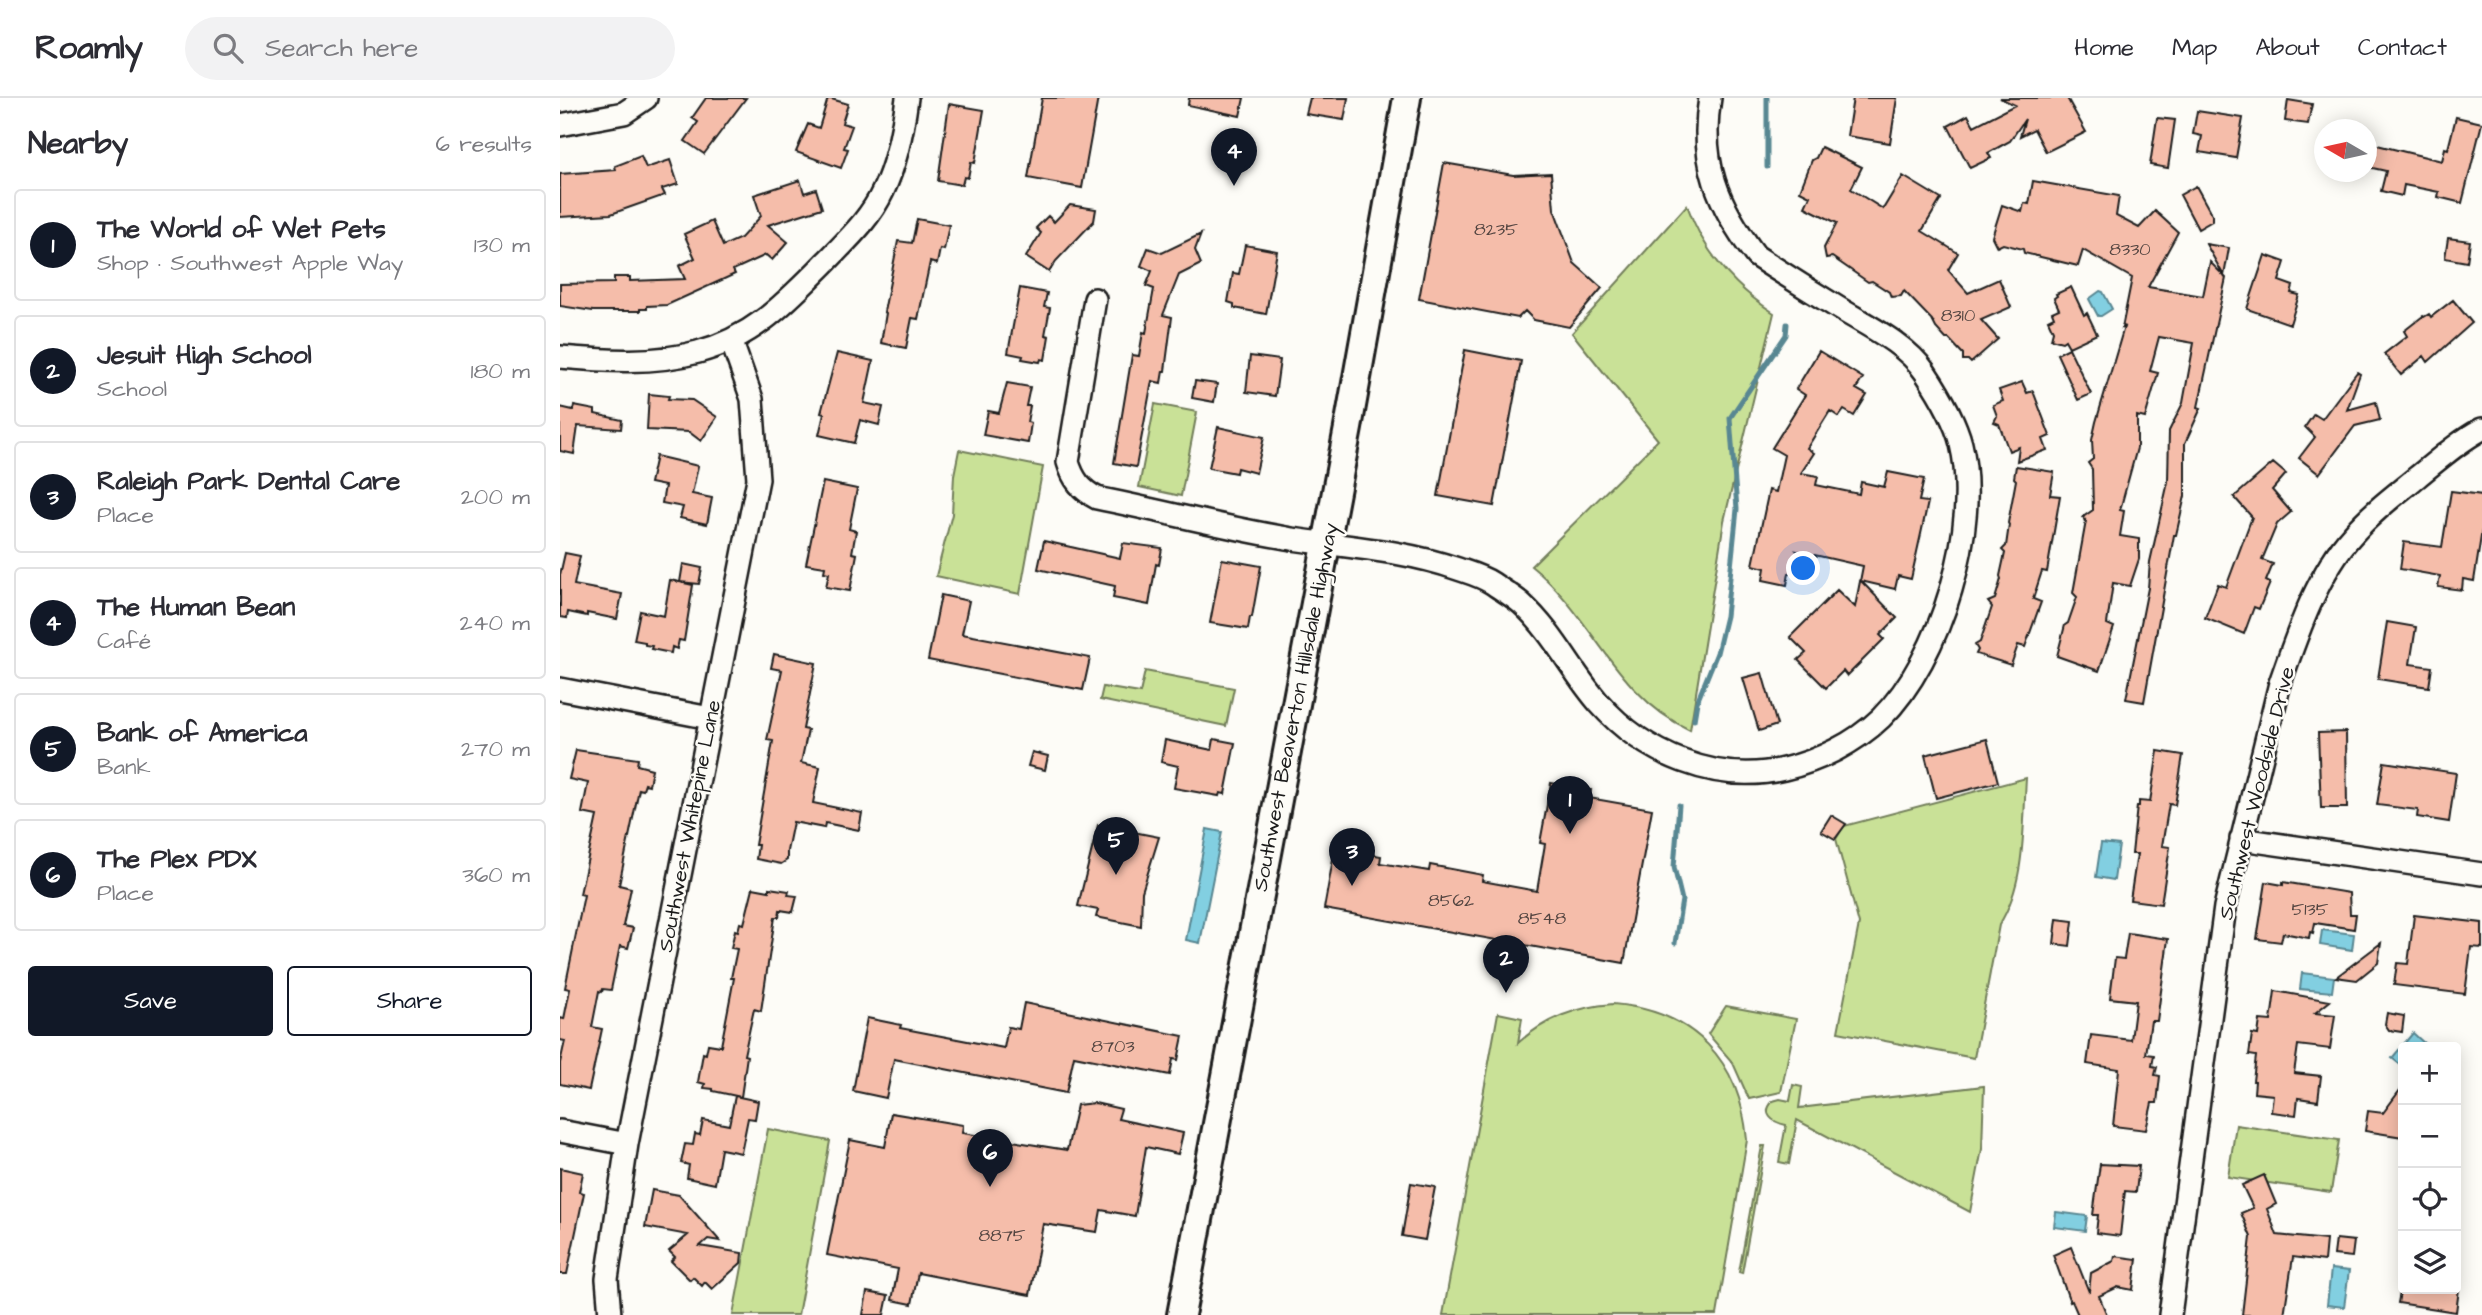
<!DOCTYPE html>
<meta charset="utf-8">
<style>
:root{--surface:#fff;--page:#f2f2f3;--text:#2b2b33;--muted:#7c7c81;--line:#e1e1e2;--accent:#111827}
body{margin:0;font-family:"Architects Daughter",sans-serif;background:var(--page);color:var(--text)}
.controls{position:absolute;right:21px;bottom:21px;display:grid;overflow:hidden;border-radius:7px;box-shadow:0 4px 18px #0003}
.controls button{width:63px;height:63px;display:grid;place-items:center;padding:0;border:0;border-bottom:2px solid var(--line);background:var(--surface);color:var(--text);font:35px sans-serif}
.compass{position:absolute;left:1754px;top:21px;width:63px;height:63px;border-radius:50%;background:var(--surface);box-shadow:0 4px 18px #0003;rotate:279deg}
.you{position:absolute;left:1244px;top:471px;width:24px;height:24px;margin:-18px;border:5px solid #fff;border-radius:50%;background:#1a73e8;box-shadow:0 0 0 10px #1a73e833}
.badge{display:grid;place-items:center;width:46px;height:46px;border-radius:50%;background:var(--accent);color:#fff;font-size:23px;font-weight:700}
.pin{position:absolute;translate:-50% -58px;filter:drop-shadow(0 2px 4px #0008)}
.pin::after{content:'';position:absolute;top:37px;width:24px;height:21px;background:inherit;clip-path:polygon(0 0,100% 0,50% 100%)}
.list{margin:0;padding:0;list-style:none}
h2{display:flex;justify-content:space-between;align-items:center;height:91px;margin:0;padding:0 28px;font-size:30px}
h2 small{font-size:23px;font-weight:400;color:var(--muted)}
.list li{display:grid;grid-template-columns:46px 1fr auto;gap:21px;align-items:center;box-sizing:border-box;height:112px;margin:0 14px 14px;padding:0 14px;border:2px solid var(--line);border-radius:7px}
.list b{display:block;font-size:26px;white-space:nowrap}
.list p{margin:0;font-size:23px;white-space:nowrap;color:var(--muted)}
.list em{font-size:23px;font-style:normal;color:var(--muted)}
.actions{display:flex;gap:14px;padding:21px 28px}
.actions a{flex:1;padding:16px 0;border:2px solid var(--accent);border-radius:7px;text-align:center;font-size:24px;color:var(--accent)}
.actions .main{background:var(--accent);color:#fff}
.icon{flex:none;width:38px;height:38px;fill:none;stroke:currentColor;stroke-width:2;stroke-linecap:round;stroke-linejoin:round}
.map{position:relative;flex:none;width:1922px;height:1217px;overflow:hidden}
header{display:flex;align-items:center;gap:42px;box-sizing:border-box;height:98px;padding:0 35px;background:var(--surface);border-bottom:2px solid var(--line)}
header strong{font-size:33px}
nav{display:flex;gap:38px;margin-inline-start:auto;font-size:24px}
.search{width:490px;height:63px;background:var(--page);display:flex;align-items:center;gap:18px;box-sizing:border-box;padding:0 24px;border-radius:38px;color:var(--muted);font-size:26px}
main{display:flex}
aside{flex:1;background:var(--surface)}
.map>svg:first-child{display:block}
.green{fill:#c9e197;stroke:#727e5a;stroke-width:2}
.water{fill:#82cfe1;stroke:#598792;stroke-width:2}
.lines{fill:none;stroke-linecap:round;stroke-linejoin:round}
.stream{stroke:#598792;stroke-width:5}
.building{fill:#f5bdaa;stroke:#1c1c1c;stroke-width:2}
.minor-casing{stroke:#1c1c1c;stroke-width:26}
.major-casing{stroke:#1c1c1c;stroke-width:32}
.minor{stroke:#fdfcf7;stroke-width:21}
.major{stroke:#fdfcf7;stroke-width:26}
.labels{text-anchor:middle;stroke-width:5;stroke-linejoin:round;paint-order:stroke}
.number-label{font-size:18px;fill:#524440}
.street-label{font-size:21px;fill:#1c1c1c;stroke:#fdfcf7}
</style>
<header>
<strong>Roamly</strong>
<div class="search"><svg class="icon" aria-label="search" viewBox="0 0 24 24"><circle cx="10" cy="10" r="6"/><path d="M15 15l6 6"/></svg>Search here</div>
<nav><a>Home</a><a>Map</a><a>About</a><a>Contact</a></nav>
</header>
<main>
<aside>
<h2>Nearby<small>6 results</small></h2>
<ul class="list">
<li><span class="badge">1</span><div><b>The World of Wet Pets</b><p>Shop · Southwest Apple Way</p></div><em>130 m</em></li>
<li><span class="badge">2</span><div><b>Jesuit High School</b><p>School</p></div><em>180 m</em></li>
<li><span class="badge">3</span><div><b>Raleigh Park Dental Care</b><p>Place</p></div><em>200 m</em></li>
<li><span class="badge">4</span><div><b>The Human Bean</b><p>Café</p></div><em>240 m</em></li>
<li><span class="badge">5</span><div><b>Bank of America</b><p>Bank</p></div><em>270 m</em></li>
<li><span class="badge">6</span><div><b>The Plex PDX</b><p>Place</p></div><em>360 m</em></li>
</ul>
<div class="actions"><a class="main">Save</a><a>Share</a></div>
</aside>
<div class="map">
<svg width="1922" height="1217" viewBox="0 0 1922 1217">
<rect width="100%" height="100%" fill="#fdfcf7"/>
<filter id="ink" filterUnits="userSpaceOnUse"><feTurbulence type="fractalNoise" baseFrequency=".0143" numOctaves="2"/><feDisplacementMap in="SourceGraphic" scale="14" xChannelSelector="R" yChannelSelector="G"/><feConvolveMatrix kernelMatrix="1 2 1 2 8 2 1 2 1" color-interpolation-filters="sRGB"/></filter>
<g filter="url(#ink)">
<path class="green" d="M1127,107C1143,153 1174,189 1214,215L1164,423L1130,632C1055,598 1033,517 971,468L1098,342L1012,235Z
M595,306L637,314L621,398L579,389Z
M399,352L483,369L460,496L376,478L392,416L394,377Z
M585,573L674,590L666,628L540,602L543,589L580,595Z
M1466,680C1463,728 1466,785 1439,827L1414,960L1278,934L1299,826L1276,741L1284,728Z
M1053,906C1134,913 1180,962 1187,1042L1157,1217H883L938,915L962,920L958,945C986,920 1016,909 1053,906Z
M1166,908L1236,921L1221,994L1189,1001L1173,965L1148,936Z
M1233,987L1242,989L1239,1010L1424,988L1422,1051L1410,1114L1237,1022L1229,1066L1219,1064L1226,1027C1212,1024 1201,1016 1213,1003L1220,1001L1230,1003Z
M1676,1027L1779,1042L1771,1094L1668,1079Z
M208,1031L270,1043L238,1217H173Z
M1202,1048H1205L1182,1175L1179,1174Z"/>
<path class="water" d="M1540,193L1543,194L1552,211L1541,218H1538L1529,201Z
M647,731L662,734L640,845L626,842Z
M1541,745L1559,747L1554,782L1536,779Z
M1762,832L1794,836L1792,852L1760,847Z
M1742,875L1774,879L1772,894L1740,891Z
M1853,935L1865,946L1862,949H1843V969L1832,960Z
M1496,1114L1527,1118L1525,1133L1494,1129Z
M1771,1171L1789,1173L1784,1209L1767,1207Z"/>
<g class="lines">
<path class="stream" d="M1207,69V0
M1134,622L1137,604L1157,555L1166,518L1177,411L1170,320L1226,237L1227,226
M1115,845L1122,802L1114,769L1119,707"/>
</g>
<path class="building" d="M146,0H186L144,56L125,43L138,24L132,20Z
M268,0L288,6L282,25L292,28L284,50L288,51L281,70L236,54L248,26L259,30Z
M482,0H538L522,90L468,80Z
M629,0H684L680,18L628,7Z
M750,0H788L784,22L746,16Z
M1293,0H1337L1330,45L1287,38Z
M1440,0H1507L1526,34L1486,54L1474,31L1460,38L1465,21L1450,43L1428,55L1431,60L1410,70L1388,28L1408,17L1414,28L1455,7Z
M1728,2L1752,6L1748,26L1725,23Z
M389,6L424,12L415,65L411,64L408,80L404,79L402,87L378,83Z
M1637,13L1683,20L1676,60L1639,54L1642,38L1633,36Z
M1896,19L1922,25L1902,105L1878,99L1879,94L1844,87L1842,98L1821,93L1826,73L1808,69L1813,46L1882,63L1885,50L1888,51Z
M1597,20L1615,22L1608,70L1590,67Z
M1261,49L1302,69L1291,91L1323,111L1343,78L1381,101L1362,133L1398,155L1388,172L1408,195L1439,181L1451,209L1421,222L1438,241L1411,265L1408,262H1403V256L1389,241H1386L1376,230L1372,222L1344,193L1341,198L1331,199L1329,194L1312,183L1308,184L1272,159L1266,160L1264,150L1277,125L1245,109L1250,98L1240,93L1252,62L1256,60Z
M81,58L86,70L110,62L118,86L102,91L105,97L51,116L0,119V76L56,72L55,68Z
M884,65L953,77L991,75L994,111L1014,165L1042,190L1009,229L974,222L965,213L958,220L859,201Z
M240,82L244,95L256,91L262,110L208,127L228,144L212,162L206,157L173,172L175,176L107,207L87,208V211H80V213H33L0,208V186L54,185V179H70V183L125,181L119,168L135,160L124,136L152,123L163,148L181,140L201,118L194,97Z
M1473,83L1559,98L1556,118L1579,130L1595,113L1618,134L1588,189L1643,198L1650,164L1666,180L1638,309L1641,310L1625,345V398L1616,437H1614L1584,604L1566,601L1588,490L1590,464L1608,384L1609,333L1623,305L1634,245L1599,239L1590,273L1598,275L1585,320L1577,318V350L1560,412L1564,413L1560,438L1579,441V461L1570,488L1553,485L1547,526L1554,529L1539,573L1497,558L1505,527L1508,525L1517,499L1513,495L1526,423L1523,419L1533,412L1532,371L1528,365L1533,361L1532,342L1536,324L1564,229L1562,230L1572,180L1523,152L1518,168L1464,155L1463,151L1443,146L1437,149L1432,139L1442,107L1462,114L1464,105L1469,106Z
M1636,88L1652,117V123L1638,131L1620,97Z
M510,107L536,111L534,123L496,163L489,174L466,159L481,135L476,130L488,118L494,124Z
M357,121L389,127L384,152L380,151L377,166L370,164L358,221L352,220L346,250L321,245L326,215L324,214L338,143L352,145Z
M641,136L635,152L641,166L619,177L603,217L612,219L605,273H603L601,285L592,283L576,369L554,365L572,257L579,258L583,234L586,235L594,191L586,188L592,173L581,168L588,150L602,155Z
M1888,140L1910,143L1907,164L1885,160Z
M1646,146L1669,150L1664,178Z
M685,147L717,153L706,216L674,210V206L668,204L673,175L679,176Z
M1705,157L1725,164L1719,183L1733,188L1731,195L1739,197L1730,226L1687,211Z
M1511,189L1524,217L1527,215L1537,236L1509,249L1505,242L1502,244L1491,241L1493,233L1488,222L1494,219L1492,214L1499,211L1494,200L1497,198L1496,196Z
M460,190L487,195L484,209L490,210L485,237L489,238L485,262L481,261L480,264L462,261L463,258L448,255Z
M1893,202L1912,225L1868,264L1864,258L1841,277L1824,256L1847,238L1844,233L1863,218L1864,219L1869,216L1871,219Z
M1509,250L1531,296L1518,302L1497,256Z
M905,252L961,263L934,408L878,398Z
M1259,253L1303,280L1296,291L1307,297L1294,318L1284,312L1279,319L1270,313L1247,350L1254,355L1241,375L1258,378L1256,387L1299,396L1301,384L1324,389L1328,374L1364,381L1359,403L1368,404L1351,481L1338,478L1335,491L1301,483L1337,520L1320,537L1324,541L1287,578L1283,573L1266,590L1238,562L1246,555L1230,539L1277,492L1295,509L1303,468L1237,453L1241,457L1237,476L1229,475L1227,487L1203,482L1205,470L1193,467L1209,392L1216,394L1224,357L1212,350L1245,297L1236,291Z
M277,255L313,263L304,305L323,309L319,327L300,322L294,345L259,337L264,316L261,315Z
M690,258L720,262L715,298L686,294Z
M1797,274L1800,276L1787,312L1816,304L1820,322L1795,328L1759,376L1739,360L1755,339L1745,329L1754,316L1762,321Z
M635,283L657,286L654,304L632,300Z
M1462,284L1467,295L1473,293L1490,338L1483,341L1487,352L1457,363L1459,349L1449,353L1439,326L1434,324L1437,318L1433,307L1443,303L1439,292Z
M447,285L470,289L466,308H470L467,324L471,325L468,345L423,337L428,313L439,315Z
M89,296L109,298L108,301L132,302L157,319L141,343L129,334L87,332Z
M14,308L35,312V316L62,322L61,331L18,328L14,356L0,353V309L13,312Z
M658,329L704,339L696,375L677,370L676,375L649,370Z
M96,358L138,368L132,396L152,400L147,426L120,420L123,409L102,405L105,388L90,385Z
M1713,365L1726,376L1712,392L1731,414L1717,426L1702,462L1713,466L1706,483L1710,485L1699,511L1694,509L1684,536L1645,520L1658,486L1666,489L1692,419L1674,399Z
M1456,368L1494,374L1490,397L1500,398L1487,474L1482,473L1473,501L1481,504L1465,549L1458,547L1451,567L1416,556L1418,552L1415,547L1420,544L1432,509L1428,504L1435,501L1441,481L1440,478L1445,455L1442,452L1446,448L1449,427L1448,425L1456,382L1454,380Z
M263,384L297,391L289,431L296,433L292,455L297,456L290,493L266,489L269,475L264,474L265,469L246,466Z
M1891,393L1922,397V432L1914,483L1903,481L1902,492L1878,489L1880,478L1840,471L1844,444L1882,449Z
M484,443L560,460L563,445L602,450L599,467L596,466L589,507L553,500L555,488L478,471Z
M5,455L20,458L14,487L62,496L57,521L27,515V518L8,514L7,520L0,519V477Z
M662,461L701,468L692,519H690L688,531L650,525Z
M123,466L142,470L139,486L120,484Z
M110,482L133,487L124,543L119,542L117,551L112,549L111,555L91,551L92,548L85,547V544L74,542L80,513L104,518Z
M381,497L409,503L402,536L530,560L523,592L368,562Z
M1827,524L1856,529L1850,566L1872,569L1869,589L1818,581Z
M214,556L256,565L243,631L248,632L241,665L260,669L253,705L302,715L299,732L265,725L264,730L233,724L227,753V762L221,766L196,761L198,747H195L213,643L207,642L222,572L211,570Z
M1202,575L1217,627L1199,633L1183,580Z
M1786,634L1787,710H1761L1758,635Z
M654,641L675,645L665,696L660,695L659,698L614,690L618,668L601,664L605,642L652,652Z
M1427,641L1438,684L1376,700L1365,657Z
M16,652L78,661L77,667L92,671L89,687L85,686L83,692L79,691L59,787L71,790L63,828L73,830L68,850L60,848L51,892L43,891L42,894L39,893L32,929L42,931L29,992L0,986V965L5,943L0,942V920L4,921L10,891L5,890L24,797L20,796L37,718L22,715L28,685L9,681Z
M1598,653L1623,657L1615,707L1609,706L1602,748L1610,749L1601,806L1570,802L1577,756H1572L1577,708H1579V703L1590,704Z
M472,654L488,658L485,672L468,668Z
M1824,664L1896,675L1889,724L1857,719L1858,712L1817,707Z
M991,685L1031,692L1029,700L1092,711L1064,865L764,811L775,750L821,758L820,765L869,773L870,767L923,777L922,783L977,793L985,746L980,745Z
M1271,717L1286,726L1275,741L1261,733Z
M538,727L599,739L582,794L581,828L536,819L538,812L518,808Z
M1706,784L1723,787V784L1789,795L1790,816H1796L1794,831L1755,825L1753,835L1750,834L1749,840L1723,835L1721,844L1697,841Z
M193,790L209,793V790L229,793L228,797L237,798L233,814L220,812L219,819H215L201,913L194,911L184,957L187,958L181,999L153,993V991L144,990L145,986L138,984L143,955L146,956L148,946L161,948L174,880H171L177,851L171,850L175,832L178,833L180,825L184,826Z
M1854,817L1922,825V850L1911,849L1905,896L1834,887L1837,865L1848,866Z
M1497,821L1513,823L1510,848L1494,846Z
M1568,835L1608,841L1597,923H1591L1586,956L1594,957L1592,968L1597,969L1595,977L1600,978L1597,1005H1592L1586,1032L1553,1028L1559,971L1527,966L1531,937L1571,942L1576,903L1550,900L1555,860L1564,861Z
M1821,845L1818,865L1797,882L1776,879Z
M1715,893L1770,903L1755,915L1775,917L1770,951L1738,947L1734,975L1761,978L1758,1003L1738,1000L1736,1017L1711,1014L1713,997L1694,995L1695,983H1693L1696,958L1689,957L1692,936L1698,937L1700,922L1711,923Z
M464,905L623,938L618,962L613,961L610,977L514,958L506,995L334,961L326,1000L293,993L307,920L341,927L340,930L444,950L448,929L459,931Z
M1827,915L1844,918L1842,934L1829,932L1825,926Z
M1843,988V1039L1805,1033L1808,1013L1823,1015Z
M175,998L198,1003L195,1021L188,1020L181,1055L161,1051L155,1086L127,1080L129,1067L121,1065L125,1046L133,1047L135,1036L140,1037L143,1022L169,1027Z
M535,1005L561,1011L558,1021L623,1035L618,1056L586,1049L575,1118L541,1112L537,1134L483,1126L470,1197L358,1175L352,1206L332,1202L338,1171L267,1157L290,1042L325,1049L331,1015L403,1027L402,1035L507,1052L517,1007Z
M1540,1066L1579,1068L1576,1094L1565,1093L1560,1138L1536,1135L1538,1117H1533Z
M0,1070L23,1075L19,1094L24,1095L7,1176H0Z
M1704,1077L1716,1106L1707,1111L1717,1137L1766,1142L1764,1163L1733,1159L1724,1217H1682L1691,1139L1681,1115L1693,1110L1682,1087Z
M851,1085L875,1089L865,1142L842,1138Z
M92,1092L119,1097L160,1143L148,1141L140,1148L182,1155L181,1165L152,1191L145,1184L142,1188L133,1179L130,1182L111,1163L115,1159L109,1153L128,1137L85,1129Z
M1776,1141L1794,1143L1792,1159L1774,1157Z
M1511,1149L1529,1194L1531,1175L1554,1163L1555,1158L1577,1161L1573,1192L1558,1189L1539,1198L1547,1217H1518L1512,1203L1510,1204L1493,1157Z
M1841,1189L1843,1191H1899L1896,1214L1838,1205Z
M307,1194L328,1198L324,1217H303Z"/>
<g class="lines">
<g class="minor-casing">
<path id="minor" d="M0,27L64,15L86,0
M535,201L508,364C513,381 521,392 537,400C602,413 666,430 732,441C788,449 843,452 898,471C910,475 921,478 932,485C942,492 953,498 962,506C993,534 1012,574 1039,605C1084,656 1156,687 1224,671C1259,663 1295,645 1321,620C1381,561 1421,428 1401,346C1395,322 1379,295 1365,274C1345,245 1306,227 1277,209C1249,192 1222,175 1196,158C1158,108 1139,63 1150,0
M0,259C45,263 94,266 138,254C195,239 227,203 267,163C288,141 310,121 323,93C337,64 343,31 347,0
M0,591L150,620
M1681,741L1922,776
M0,1033L67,1046
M50,1217L47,1181L67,1046L198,381L192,301L171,242
M1610,1217L1665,809L1720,585C1737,536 1758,474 1793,436C1812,414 1835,397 1857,379C1878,362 1898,344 1922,331"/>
</g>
<g class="major-casing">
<path id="major" d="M621,1217L788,330L847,0"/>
</g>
<use href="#minor" class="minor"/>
<use href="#major" class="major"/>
</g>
</g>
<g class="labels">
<g class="number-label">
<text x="936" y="137">8235</text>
<text x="1570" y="157">8330</text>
<text x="1398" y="223">8310</text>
<text x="891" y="808">8562</text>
<text x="1750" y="817">5135</text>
<text x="982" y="826">8548</text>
<text x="553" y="954">8703</text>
<text x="442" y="1143">8875</text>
</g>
<g class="street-label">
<text transform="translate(735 609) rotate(-79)" y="7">Southwest Beaverton Hillsdale Highway</text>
<text transform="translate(1696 695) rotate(-76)" y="7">Southwest Woodside Drive</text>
<text transform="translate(129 728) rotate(-79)" y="7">Southwest Whitepine Lane</text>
</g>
</g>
</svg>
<div class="controls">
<button>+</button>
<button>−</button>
<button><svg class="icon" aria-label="locate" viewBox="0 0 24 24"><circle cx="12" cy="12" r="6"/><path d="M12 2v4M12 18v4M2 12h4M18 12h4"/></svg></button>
<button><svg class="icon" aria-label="layers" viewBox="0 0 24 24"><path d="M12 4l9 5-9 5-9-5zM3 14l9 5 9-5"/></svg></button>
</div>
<svg class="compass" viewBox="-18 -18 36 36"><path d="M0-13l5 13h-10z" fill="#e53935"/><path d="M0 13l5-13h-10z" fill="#7c7c81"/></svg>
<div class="you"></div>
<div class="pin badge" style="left:1010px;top:736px">1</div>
<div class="pin badge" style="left:946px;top:895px">2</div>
<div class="pin badge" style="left:792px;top:788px">3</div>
<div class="pin badge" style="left:674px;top:88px">4</div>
<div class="pin badge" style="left:556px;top:777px">5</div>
<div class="pin badge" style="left:430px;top:1089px">6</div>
</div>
</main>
